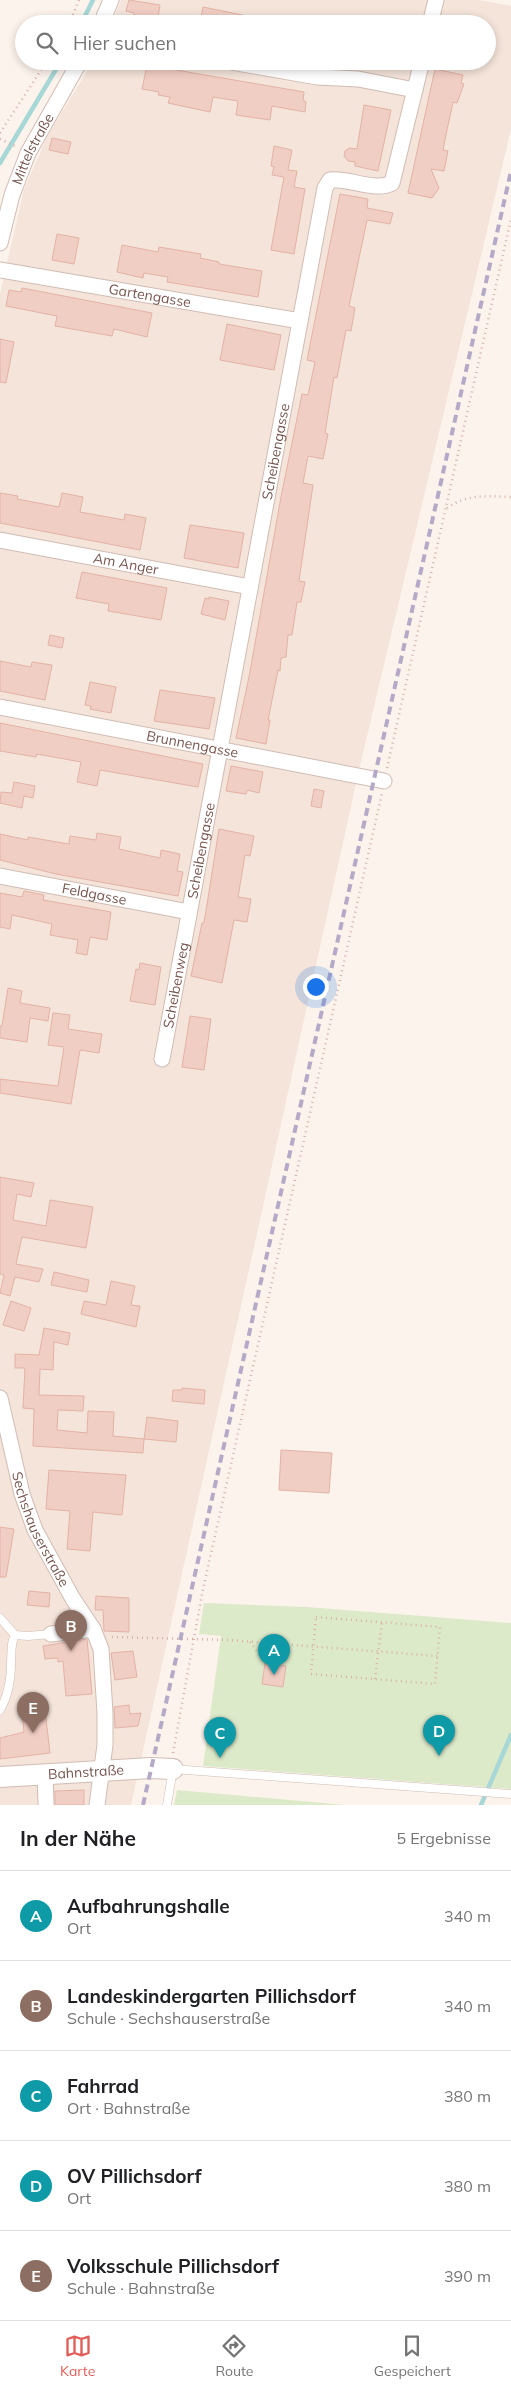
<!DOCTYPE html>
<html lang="de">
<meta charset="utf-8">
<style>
:root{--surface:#fff;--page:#f6f6f6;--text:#202124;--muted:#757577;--line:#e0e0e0;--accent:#e05d57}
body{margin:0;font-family:Mulish,sans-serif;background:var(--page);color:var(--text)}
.you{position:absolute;left:315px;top:986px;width:18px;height:18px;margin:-12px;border:4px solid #fff;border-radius:50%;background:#1a73e8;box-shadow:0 0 0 8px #1a73e833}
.badge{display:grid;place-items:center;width:32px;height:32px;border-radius:50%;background:var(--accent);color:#fff;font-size:16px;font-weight:700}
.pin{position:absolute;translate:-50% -41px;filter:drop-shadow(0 1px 2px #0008)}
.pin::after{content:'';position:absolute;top:26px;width:18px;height:15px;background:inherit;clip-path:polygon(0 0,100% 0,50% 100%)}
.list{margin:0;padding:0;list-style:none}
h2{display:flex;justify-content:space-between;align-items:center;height:65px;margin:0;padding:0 20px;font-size:21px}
h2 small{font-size:16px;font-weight:400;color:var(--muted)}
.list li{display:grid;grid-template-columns:32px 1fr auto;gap:15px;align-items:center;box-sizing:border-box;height:90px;padding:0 20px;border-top:1px solid var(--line)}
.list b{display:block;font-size:19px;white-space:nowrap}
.list p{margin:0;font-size:16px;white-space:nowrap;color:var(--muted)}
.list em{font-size:16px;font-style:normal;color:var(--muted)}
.icon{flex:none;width:28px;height:28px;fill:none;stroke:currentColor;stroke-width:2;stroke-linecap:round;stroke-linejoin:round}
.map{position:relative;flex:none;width:511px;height:1805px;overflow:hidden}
.search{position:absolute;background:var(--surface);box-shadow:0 2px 8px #0003;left:15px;right:15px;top:15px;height:55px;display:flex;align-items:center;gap:12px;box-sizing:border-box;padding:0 18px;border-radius:28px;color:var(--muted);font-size:19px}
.sheet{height:515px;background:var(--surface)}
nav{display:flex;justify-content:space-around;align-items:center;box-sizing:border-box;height:70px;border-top:1px solid var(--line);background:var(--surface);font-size:14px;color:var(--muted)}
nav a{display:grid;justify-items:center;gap:2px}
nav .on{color:var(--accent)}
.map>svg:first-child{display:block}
.residential{fill:#f4e4da}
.green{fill:#ddeaca}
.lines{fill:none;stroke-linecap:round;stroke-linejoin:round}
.stream{stroke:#a7d7d6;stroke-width:4.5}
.building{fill:#f1cec4;stroke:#e3b2a5}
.service-casing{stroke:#d1bcb4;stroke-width:9}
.minor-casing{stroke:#d1bcb4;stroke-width:17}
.tertiary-casing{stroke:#d1bcb4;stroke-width:22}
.path{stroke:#d6b1a7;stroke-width:2.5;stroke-dasharray:1 4;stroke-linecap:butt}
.service{stroke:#fff;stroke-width:8}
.minor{stroke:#fff;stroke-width:15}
.tertiary{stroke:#fff;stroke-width:20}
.rail{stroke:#b4a9c7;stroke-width:4;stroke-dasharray:8 5;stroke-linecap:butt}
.labels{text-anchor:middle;stroke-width:5;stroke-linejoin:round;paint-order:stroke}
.street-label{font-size:14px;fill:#77564f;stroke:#fef8f3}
</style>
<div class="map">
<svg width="511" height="1805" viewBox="0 0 511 1805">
<rect width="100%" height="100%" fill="#fcf3ec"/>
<path class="residential" d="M121,0H479L511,6V129L359,770L131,1805H0V294L24,189L47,137L93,61H487V24H111Z"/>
<path class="green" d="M204,1603L307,1607L511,1623V1789L203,1766L221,1636L199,1634Z
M177,1790L346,1805H174Z"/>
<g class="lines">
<path class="stream" d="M81,24L93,0
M0,163L61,61
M481,1805L511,1735"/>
</g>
<path class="building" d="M129,0L160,5L157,24L132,22L134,13L126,11Z
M203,7L257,18V24H200Z
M147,65L304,92L303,100L306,102L305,112L272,106L270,120L236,115L238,101L213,97L210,112L168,103L170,97L158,95L159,92L142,89Z
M435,69L463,75L461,83L464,84L457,103L453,102L447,130L443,150L448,151L444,171L431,169L439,188L432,198L408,193Z
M364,105L391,110L378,171L355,166V162L348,161L344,156L345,151L349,148L357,149Z
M52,138L71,142L68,154L49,150Z
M274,146L292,150L288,170L297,171L294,187L305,189L294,254L271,250L284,177L272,175L274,167L271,166Z
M340,194L368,199L367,208L393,213L390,224L367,220L349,306L355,308L351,331L346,330L337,378L334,377L325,433L328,434L323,459L308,456L303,483L313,485L299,581L305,582L301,602H297L292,635H288L286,657L281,658L280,671L278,670L268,720H270L266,744L236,738L249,677L281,497L302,394L308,395L315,362L307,360Z
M57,234L79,238L74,264L52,260Z
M122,245L158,252L159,247L201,254L200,258L219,262V264L262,271L258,297L167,282L168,277L144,273L143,278L117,272Z
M22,288L152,313L147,337L114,329L112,336L55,326L57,316L6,306L9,290L21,292Z
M227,324L281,335L274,370L220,360Z
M0,339L14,342L6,383L0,382Z
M0,493L18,496L17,499L59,507L62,493L83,497L80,512L124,520L125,514L146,518L140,550L0,523Z
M190,525L244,533L238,568L184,558Z
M82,572L167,588L161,620L108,611L109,604L76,598Z
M209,597L229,601L225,620L201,614L205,598L209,599Z
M50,635L64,638L62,648L48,645Z
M0,661L31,667L32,662L52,665L45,700L0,691Z
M90,682L116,687L111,713L90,709L91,706L85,705Z
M160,690L215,698L209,729L154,721Z
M0,723L203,764L198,787L100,770L97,786L77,782L81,762L37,754L36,757L0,751Z
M231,766L263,772L259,793L247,790L246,794L226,791Z
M14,782L35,786L33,798L24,796L22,808L0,803L1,792L12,793Z
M314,789L324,791L321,808L311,806Z
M219,829L254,836L250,856L245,855L238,897L251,899L247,922L234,920L222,983L191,976L202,923H204Z
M97,833L121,837L119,849L160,858L161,850L180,854L177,871L183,872L178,896L56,874L0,860V834L28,840V837L69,844L70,836L96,840Z
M24,891L44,895L43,900L111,912L107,940L90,937L87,955L76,953L78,940L50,935L52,924L12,915L10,929L0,927V893L22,897Z
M140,963L161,967L155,1005L130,1001L136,969L139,970Z
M8,988L22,991L20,1003L50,1008L48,1021L30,1018L27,1042L0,1038V1026H2Z
M53,1013L70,1015L68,1029L102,1034L99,1053L80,1050L71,1104L0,1093V1079L58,1086L64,1047L48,1045Z
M190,1016L211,1019L204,1070L182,1067Z
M0,1177L34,1183L31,1197L17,1194L13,1220L46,1226L50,1200L93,1207L86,1248L22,1237L16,1264L43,1269L39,1282L15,1277L10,1296L0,1293L4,1275L0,1274Z
M54,1272L89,1280L87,1292L51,1285Z
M111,1281L135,1286L131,1305L140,1306L136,1327L81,1314L84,1301L106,1305Z
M11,1301L31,1308L24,1331L3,1325Z
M44,1328L70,1333L68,1345L54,1342L53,1370L40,1369L39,1395L84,1396L83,1411L58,1410L57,1430L87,1433L88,1411L114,1412L113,1436L144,1439L143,1453L33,1446L34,1409L23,1408L25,1368H15V1354L39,1355Z
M182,1388L205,1390L204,1404L172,1401L173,1390H182Z
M147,1417L178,1421L176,1442L144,1439Z
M281,1450L332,1453L329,1493L279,1490Z
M49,1470L126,1475L122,1515L93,1512L90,1551L67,1549L70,1511L46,1509Z
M0,1527L14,1529L6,1577H0Z
M29,1591L50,1593L49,1607L27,1605Z
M96,1596L129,1598V1632L104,1631L103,1610H95Z
M87,1639L92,1694L66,1696L63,1661L58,1662V1658L45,1659L43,1646Z
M133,1651L137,1677L115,1680L111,1653Z
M265,1663L286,1666L283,1687L262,1684Z
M129,1705L130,1714L141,1713L138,1726L115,1728L114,1707Z
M45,1710L50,1753L0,1759V1738L24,1732L22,1713Z
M84,1790V1805H55V1791Z"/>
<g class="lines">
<g class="service-casing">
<path id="service" d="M0,1618L15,1635L28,1636L51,1634
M0,1710C8,1696 11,1679 11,1663C12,1652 10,1644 15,1635
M167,1805L173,1769L511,1794"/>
</g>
<g class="minor-casing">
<g id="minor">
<path d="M101,24L111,0"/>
<path d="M430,24L436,0"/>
<path d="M226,61L317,77L358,79L415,90"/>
<path id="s1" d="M0,243L12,195L28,153L80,61"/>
<path id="s2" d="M0,270L300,321"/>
<path id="s3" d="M0,540L250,587"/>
<path id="s4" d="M0,707L384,781"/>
<path id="s5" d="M0,876L189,912"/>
<path id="s6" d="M162,1059L325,188L330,180C350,178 375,192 392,183L422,61"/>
<path id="s7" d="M0,1398L22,1494L35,1530L73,1599L93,1629L101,1649L105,1713V1745L97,1805"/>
<path d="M51,1634L93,1629"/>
<path d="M45,1773L46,1805"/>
</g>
</g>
<g class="tertiary-casing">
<g id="tertiary">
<path id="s8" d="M0,1777L151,1768L173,1769"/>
</g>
</g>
<path class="path" d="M69,24L79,0
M0,133L47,61
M0,139L17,147
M447,508C467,494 487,496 511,497
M387,768L511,219
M316,1617L440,1627L435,1684L311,1674Z
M112,1637L229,1640L437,1656
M250,1642L263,1659L283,1661
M375,1679L382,1622
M173,1753L203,1589L382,793"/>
<use href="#service" class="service"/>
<use href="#minor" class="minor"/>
<use href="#tertiary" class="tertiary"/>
<path class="rail" d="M143,1805L511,171"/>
</g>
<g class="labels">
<g class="street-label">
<text dy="5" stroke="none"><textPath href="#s1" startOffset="100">Mittelstraße</textPath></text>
<text dy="5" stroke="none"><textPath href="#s2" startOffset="152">Gartengasse</textPath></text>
<text dy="5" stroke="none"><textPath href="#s6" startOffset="618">Scheibengasse</textPath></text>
<text dy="5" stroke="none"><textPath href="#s3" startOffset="128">Am Anger</textPath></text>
<text dy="5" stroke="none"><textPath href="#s4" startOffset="196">Brunnengasse</textPath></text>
<text dy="5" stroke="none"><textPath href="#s6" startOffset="212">Scheibengasse</textPath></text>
<text dy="5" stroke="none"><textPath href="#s5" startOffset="96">Feldgasse</textPath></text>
<text dy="5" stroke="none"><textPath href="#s6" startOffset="75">Scheibenweg</textPath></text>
<text dy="5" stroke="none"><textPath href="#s7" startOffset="138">Sechshauserstraße</textPath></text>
<text dy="5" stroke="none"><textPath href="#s8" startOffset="86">Bahnstraße</textPath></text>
</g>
</g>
</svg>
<div class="you"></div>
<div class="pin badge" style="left:274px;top:1675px;background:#0f9aa8">A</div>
<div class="pin badge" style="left:71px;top:1651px;background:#8d6e63">B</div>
<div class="pin badge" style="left:220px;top:1758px;background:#0f9aa8">C</div>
<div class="pin badge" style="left:439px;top:1756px;background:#0f9aa8">D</div>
<div class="pin badge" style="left:33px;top:1733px;background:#8d6e63">E</div>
<div class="search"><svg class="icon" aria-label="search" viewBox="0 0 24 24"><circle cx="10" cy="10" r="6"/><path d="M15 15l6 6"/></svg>Hier suchen</div>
</div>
<section class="sheet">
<h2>In der Nähe<small>5 Ergebnisse</small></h2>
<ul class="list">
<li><span class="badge" style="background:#0f9aa8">A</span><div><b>Aufbahrungshalle</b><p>Ort</p></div><em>340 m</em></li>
<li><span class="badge" style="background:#8d6e63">B</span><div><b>Landeskindergarten Pillichsdorf</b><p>Schule · Sechshauserstraße</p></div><em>340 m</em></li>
<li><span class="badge" style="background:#0f9aa8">C</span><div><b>Fahrrad</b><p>Ort · Bahnstraße</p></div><em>380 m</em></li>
<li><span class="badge" style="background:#0f9aa8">D</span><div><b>OV Pillichsdorf</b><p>Ort</p></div><em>380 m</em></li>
<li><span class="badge" style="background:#8d6e63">E</span><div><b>Volksschule Pillichsdorf</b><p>Schule · Bahnstraße</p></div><em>390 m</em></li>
</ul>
</section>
<nav>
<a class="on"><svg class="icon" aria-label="map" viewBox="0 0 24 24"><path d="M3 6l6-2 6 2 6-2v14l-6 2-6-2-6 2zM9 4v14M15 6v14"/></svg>Karte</a>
<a><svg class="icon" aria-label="directions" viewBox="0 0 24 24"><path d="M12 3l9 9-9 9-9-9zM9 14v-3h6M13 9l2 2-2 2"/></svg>Route</a>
<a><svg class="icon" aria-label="saved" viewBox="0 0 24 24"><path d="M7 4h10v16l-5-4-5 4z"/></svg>Gespeichert</a>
</nav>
